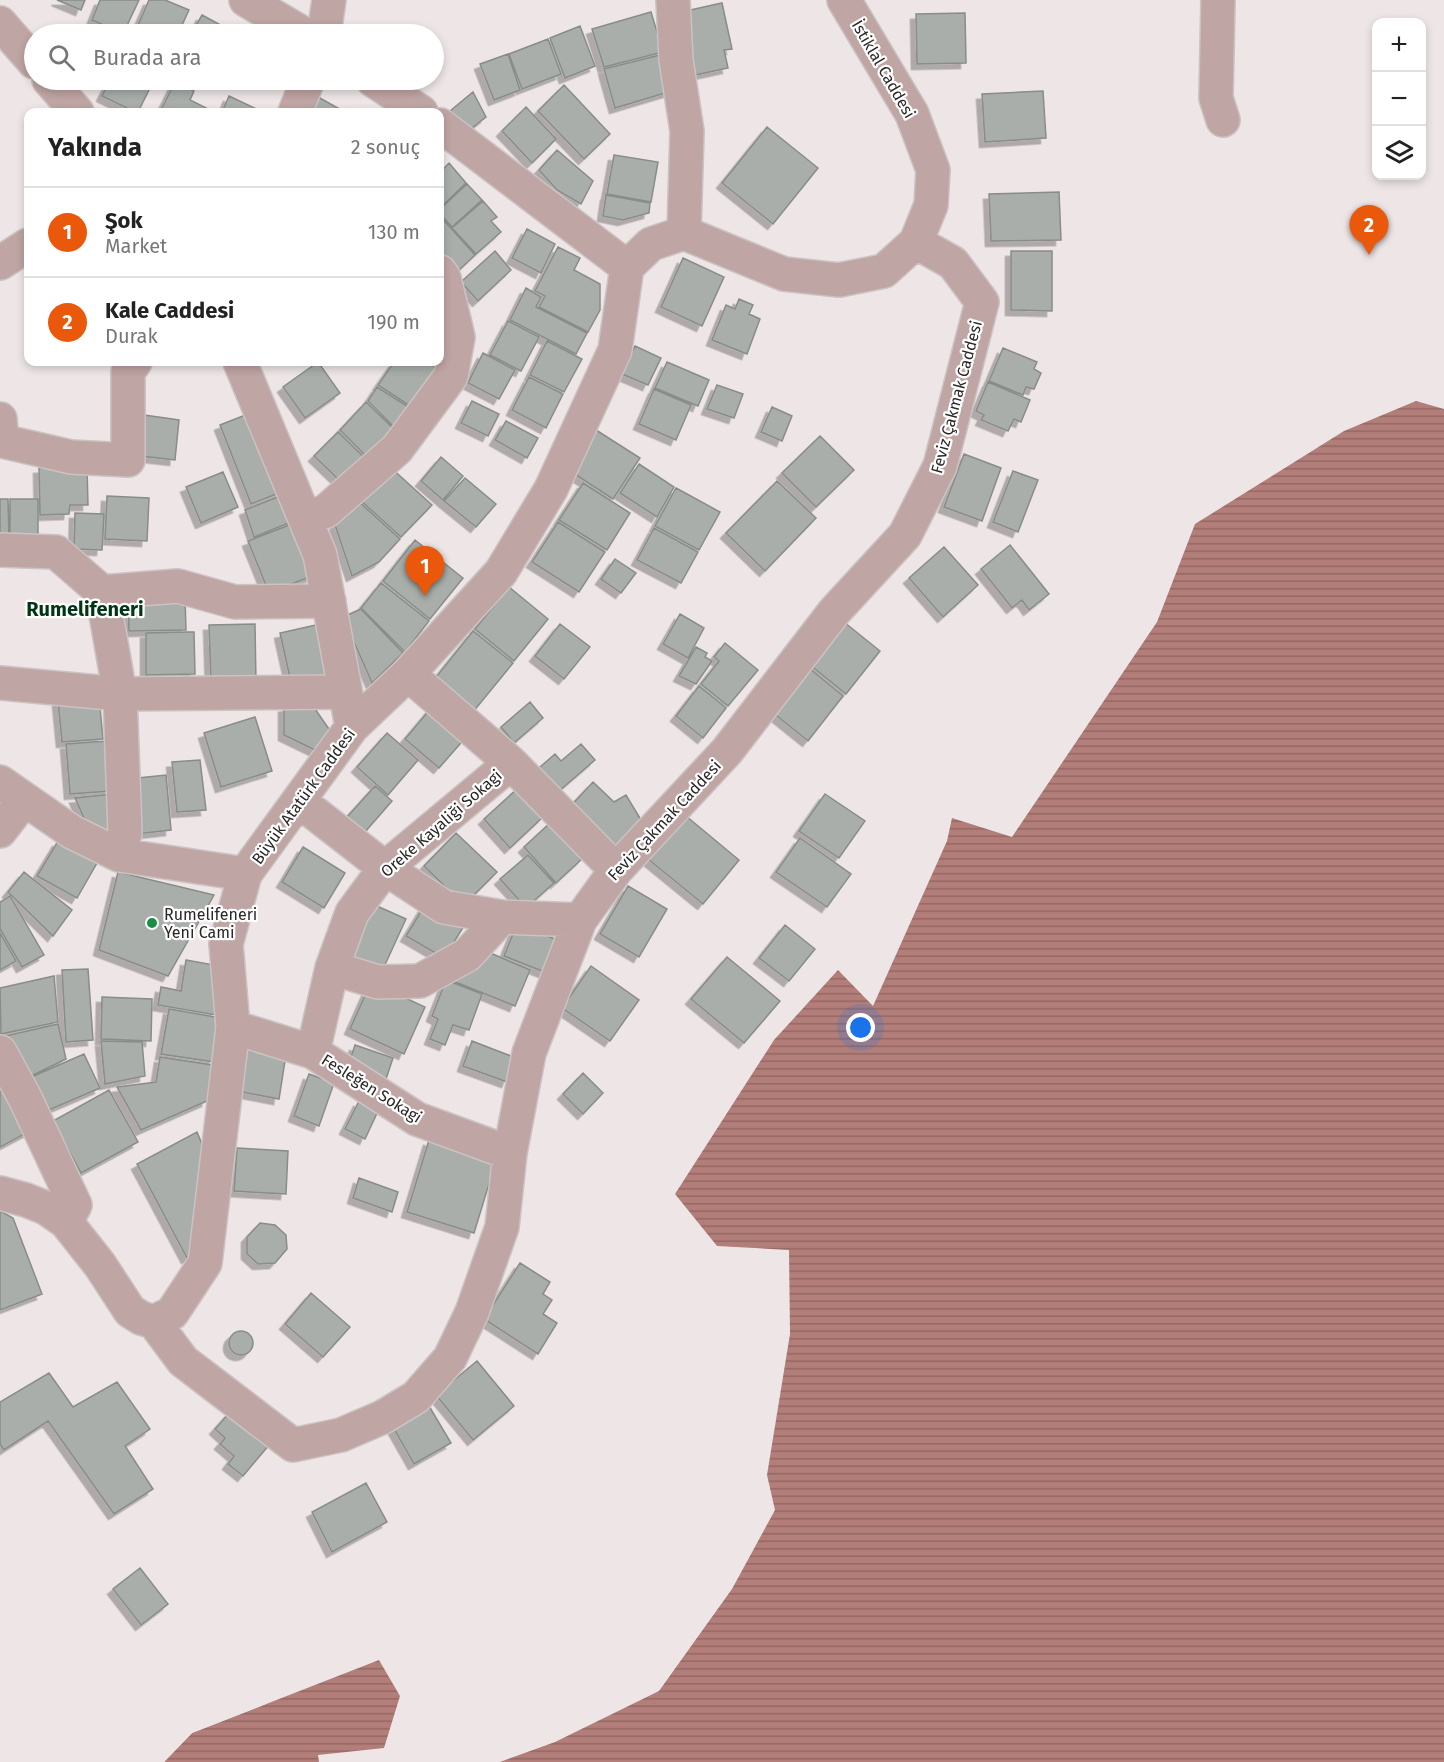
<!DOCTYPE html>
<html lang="tr">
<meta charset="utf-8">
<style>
:root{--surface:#fff;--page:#f2f2f2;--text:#222;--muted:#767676;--line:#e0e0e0;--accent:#ea580c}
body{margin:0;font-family:"Fira Sans",sans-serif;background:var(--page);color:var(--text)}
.controls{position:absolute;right:18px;top:18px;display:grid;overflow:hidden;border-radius:12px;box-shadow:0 3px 9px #0003}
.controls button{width:54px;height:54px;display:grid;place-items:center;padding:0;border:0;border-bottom:2px solid var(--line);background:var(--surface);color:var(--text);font:30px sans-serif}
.you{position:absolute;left:861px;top:1028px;width:21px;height:21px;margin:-15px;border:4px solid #fff;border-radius:50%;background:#1a73e8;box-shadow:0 0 0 9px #1a73e833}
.badge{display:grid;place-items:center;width:39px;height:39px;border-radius:50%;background:var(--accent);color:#fff;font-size:20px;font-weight:700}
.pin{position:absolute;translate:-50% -50px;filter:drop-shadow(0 2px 3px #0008)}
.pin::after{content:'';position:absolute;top:32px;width:21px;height:18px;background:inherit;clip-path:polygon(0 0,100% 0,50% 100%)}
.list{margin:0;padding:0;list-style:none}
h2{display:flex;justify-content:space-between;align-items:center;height:78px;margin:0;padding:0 24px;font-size:26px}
h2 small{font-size:20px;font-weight:400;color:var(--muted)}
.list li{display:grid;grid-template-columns:39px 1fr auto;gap:18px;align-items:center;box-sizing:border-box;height:90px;padding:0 24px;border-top:2px solid var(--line)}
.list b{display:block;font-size:22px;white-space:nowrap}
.list p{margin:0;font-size:20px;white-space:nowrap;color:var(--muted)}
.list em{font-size:20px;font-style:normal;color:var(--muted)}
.icon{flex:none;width:33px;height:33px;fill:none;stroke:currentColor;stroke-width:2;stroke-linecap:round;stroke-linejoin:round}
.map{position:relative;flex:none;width:1444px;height:1762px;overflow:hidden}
.search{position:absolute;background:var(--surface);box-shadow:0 3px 9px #0003;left:24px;top:24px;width:420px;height:66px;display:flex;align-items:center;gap:15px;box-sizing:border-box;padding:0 21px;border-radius:33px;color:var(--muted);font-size:22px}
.panel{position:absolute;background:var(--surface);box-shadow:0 3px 9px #0003;left:24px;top:108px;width:420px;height:258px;border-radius:12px}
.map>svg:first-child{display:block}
.water{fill:url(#water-rules)}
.pier{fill:#eee6e6}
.building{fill:#a9aeaa;stroke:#888d89;stroke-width:1.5;filter:url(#shadow)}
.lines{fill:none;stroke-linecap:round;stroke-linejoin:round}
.minor-casing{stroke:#cbc3c3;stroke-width:36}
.tertiary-casing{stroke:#cbc3c3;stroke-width:36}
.minor{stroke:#bfa5a3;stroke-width:33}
.tertiary{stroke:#bfa5a3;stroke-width:33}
.poi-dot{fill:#1c8d46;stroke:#fff;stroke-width:2}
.labels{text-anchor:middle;stroke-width:4.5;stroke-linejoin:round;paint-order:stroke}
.street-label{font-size:16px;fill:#292626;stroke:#fff}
.poi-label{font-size:16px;fill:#292626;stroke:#fff;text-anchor:start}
.quarter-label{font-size:20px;font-weight:bold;fill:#003614;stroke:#fff}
</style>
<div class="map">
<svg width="1444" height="1762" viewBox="0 0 1444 1762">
<defs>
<pattern id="water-rules" width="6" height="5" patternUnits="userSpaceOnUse" patternTransform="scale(1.5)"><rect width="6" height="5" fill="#b37e79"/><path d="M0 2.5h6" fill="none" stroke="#926763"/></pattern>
<filter id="shadow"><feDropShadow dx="-5.5" dy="5.5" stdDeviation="0" flood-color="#0004"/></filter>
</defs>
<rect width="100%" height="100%" fill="#eee6e6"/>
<path class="water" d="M1416,401L1444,409V1762H500L555,1742L659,1691L732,1589L775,1510L767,1475L790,1334L789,1250L717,1246L675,1194L774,1040L838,970L873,1006L947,841L952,818L1012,837L1157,622L1195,524L1344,431Z
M379,1660L400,1696L384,1748L318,1755L319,1762H164L192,1733Z"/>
<path class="pier" d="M265,1701L266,1704L192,1733L164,1762H161L191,1731Z"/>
<path class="building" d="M57,0H85L81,10Z
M100,0H139L123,34L92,20Z
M149,0H165L189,10L178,34H140L135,32Z
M722,3L732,49L724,50L728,68L695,75L681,12Z
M651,12L663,52L604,67L592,29Z
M965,13L966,63L917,64L916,14Z
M202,15L237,34H191Z
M580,26L595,66L565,78L550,38Z
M548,39L561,74L522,89L509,54Z
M508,54L520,90L494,100L480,64Z
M664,54L675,90L615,108L604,69Z
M110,80H154L138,112H135L102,96Z
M175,82L194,91L190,100L212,111L211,112H160Z
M564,85L610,134L584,159L538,111Z
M1043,91L1046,138L985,142L982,94Z
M473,92L486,117L467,132L450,111Z
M229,96L263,112H222Z
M318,97L345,112H310Z
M526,107L556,139L532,163L502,131Z
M767,127L818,168L773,224L722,183Z
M557,150L593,181L581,204L557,190L539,170Z
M614,155L658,162L651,202L607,194Z
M449,163L466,183L440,208V172Z
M467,184L482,200L452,227L440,214V209Z
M1059,192L1061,240L991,241L989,194Z
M606,195L650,203L649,213L623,220L603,216Z
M483,201L497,217L491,221L501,232L476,254L452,228Z
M440,216L475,255L456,273L440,252Z
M527,229L555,244L541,273L512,258Z
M558,247L580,258L574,270L600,284V310L588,332L539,307L545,296L535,291Z
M495,251L511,270L478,301L461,282Z
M1011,251H1052V311L1011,310Z
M683,258L724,277L702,326L661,307Z
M526,288L541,297L536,307L587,333L576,354L510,320Z
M739,299L753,305L749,314L760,319L747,354L712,340L726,305L735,309Z
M508,321L539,337L521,371L490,355Z
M547,341L582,359L564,392L530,375Z
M635,346L661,358L648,385L622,374Z
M1003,348L1037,362L1034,369L1041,373L1034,389L1026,387L1023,395L989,381Z
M483,353L515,370L499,399L468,383Z
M318,362L340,393L305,418L283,387Z
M394,362H427L436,368L410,406L378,385Z
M667,362L709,380L698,406L655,388Z
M529,377L563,394L546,428L512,410Z
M988,382L1030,400L1021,422L1014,419L1008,431L981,420L984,415L976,411Z
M717,385L743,394L734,418L707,409Z
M377,387L410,408L396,429L368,401Z
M654,389L691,405L676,440L639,424Z
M472,401L499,414L488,436L461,423Z
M366,402L395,430L368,458L340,430Z
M772,407L792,416L782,441L761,432Z
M253,412L284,491L251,504L220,425Z
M144,415L179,420L175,460L132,455Z
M506,421L538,438L527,458L495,440Z
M596,430L640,458L613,499L570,471Z
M338,432L366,459L343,484L314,456Z
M820,436L854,470L816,507L782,473Z
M964,454L1001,468L982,521L944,507Z
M441,457L463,476L443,500L421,481Z
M639,464L674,487L657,517L620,493Z
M389,466L432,505L401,537L359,499Z
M87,467L88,505H70L69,514L40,515L39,468Z
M1013,471L1038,480L1018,532L993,522Z
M223,472L238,507L201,523L186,487Z
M465,478L496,504L476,527L444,501Z
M777,481L816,518L765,571L726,533Z
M583,483L630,513L607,550L559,520Z
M676,488L720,512L699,550L655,526Z
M285,494L296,520L254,537L245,510Z
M107,496L149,498L147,541L105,539Z
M0,499H8L9,536L0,537Z
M10,499H38V536H10Z
M357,500L400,539L379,562L352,576L335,525Z
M75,513L104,514L102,550L74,549Z
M297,522L317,574L269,593L248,541Z
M558,522L605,552L579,592L532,562Z
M654,528L698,552L681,583L637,560Z
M415,540L463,578L430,619L383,581Z
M1010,545L1049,594L1029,610L1022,600L1012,608L981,569Z
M944,547L978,585L943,617L909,578Z
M615,559L636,573L621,593L601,579Z
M381,583L429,621L405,652L361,608Z
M509,587L548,619L514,661L475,629Z
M185,598L186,630L129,631L128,599Z
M361,609L403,653L372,683L343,617Z
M680,614L704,628L688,658L663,644Z
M839,618L880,651L846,694L805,661Z
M325,623L337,678L292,687L280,633Z
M255,624L256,684H211L209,625Z
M560,624L590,647L564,679L535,656Z
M473,631L513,663L473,712L433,681Z
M186,632H194L195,674L146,675V633Z
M725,643L758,670L728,706L701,684L719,661L714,657Z
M696,647L707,653L705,657L712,661L696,684L679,676Z
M803,663L843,696L808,741L767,708Z
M699,686L726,708L703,738L676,716Z
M99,697L103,739L62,742L58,701Z
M530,702L543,718L514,743L501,727Z
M311,703L331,732L317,751L284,735V707Z
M431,708L466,737L439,768L405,739Z
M255,717L272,771L221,787L204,733Z
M387,733L418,760L388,795L357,767Z
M107,741L111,791L70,794L66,744Z
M581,744L595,760L551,798L531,775L555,754L561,761Z
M200,760L206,810L177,812L172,762Z
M166,775L171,830L136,834L138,778Z
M593,782L614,802L626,795L641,820L608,854L565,812Z
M375,786L392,801L365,832L347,817Z
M518,788L543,817L510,848L484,819Z
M113,794L117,832L91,834L75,798Z
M825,794L865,821L839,858L799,831Z
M680,811L739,860L703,904L643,855Z
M551,822L583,858L556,883L524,847Z
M456,833L497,872L464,905L424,866Z
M800,838L851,874L827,907L776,872Z
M58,841L97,863L77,898L37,876Z
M303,847L345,873L324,908L282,882Z
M528,855L554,883L526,908L500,879Z
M24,872L72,910L53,936L8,892Z
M118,872L214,895L168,976L99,950Z
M628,886L667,909L639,957L600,934Z
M10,896L44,955L22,967L0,929V902Z
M368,902L406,919L384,967L342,959Z
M426,903L464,926L444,958L406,936Z
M517,924L560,941L547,973L504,956Z
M785,925L815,949L789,981L759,958Z
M0,933L16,961L0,970Z
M488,952L530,970L515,1006L448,979Z
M727,957L780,1001L744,1043L691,999Z
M186,960L225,967L216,1015L158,1005L161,987L181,991Z
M591,966L639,1000L610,1041L562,1008Z
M88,969L93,1040L66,1042L62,970Z
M54,976L58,1022L1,1034L0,988Z
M446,980L482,994L469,1030L453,1025L445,1045L430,1039L438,1019L432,1016Z
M371,982L425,1007L404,1054L350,1029Z
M102,997L152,999L151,1041L101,1039Z
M169,1009L221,1018L214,1062L161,1054Z
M58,1024L66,1059L27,1078L1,1037Z
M239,1040L287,1048L279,1099L231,1090Z
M101,1041L142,1042L145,1076L105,1084Z
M472,1041L516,1058L507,1082L463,1066Z
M355,1045L393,1058L384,1085L346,1072Z
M84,1054L100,1088L44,1112L29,1078Z
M160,1057L212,1065L207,1101L141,1130L117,1087L156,1082Z
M0,1066L32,1130L0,1147Z
M583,1073L603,1093L583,1114L563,1094Z
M309,1074L334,1083L319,1126L294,1116Z
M109,1090L138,1142L81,1173L53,1121Z
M359,1101L378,1111L365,1139L345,1129Z
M197,1132L212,1168L196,1254L187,1258L137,1164Z
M429,1140L496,1161L474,1233L407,1212Z
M237,1148L288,1151L286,1194L234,1191Z
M359,1178L398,1192L392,1212L353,1198Z
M0,1211L13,1218L42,1294L0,1310Z
M260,1223L275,1225L286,1235L287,1249L275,1263L258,1264L247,1254V1237Z
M520,1263L550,1282L543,1294L552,1300L543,1314L557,1323L538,1354L484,1319Z
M311,1293L350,1327L323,1357L285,1324Z
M229 1343a12 12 0 1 1 24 0a12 12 0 1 1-24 0Z
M477,1361L514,1406L473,1440L436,1395Z
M49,1373L73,1407L117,1382L150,1429L125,1446L153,1489L114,1514L48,1421L4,1450L0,1444V1402Z
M429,1406L451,1443L414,1464L393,1427Z
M230,1412L269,1445L243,1476L228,1464L234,1456L220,1444L225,1438L215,1429Z
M366,1483L387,1522L332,1552L312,1512Z
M140,1568L168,1604L141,1625L113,1589Z"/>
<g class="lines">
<g class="minor-casing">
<path id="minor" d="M673,0L676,60L687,131L684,233
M1218,0L1216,98L1223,120
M0,23L34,62
M324,34L329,0
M49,80L77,112
M373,80L421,112
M295,112L308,80
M440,125L627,267L651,244L684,233
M684,233L784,274L839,280L884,271L916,242L931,205L933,170L912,114L844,0
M0,263L28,245
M240,362L320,555L352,727
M0,419L2,441L71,457L128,460V372L135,362
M305,519L326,511L397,449L451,376L458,337L444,278L440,272
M0,550L56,552L102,592L178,586L235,602L329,601
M102,592L120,694L125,833L119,855
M408,674L511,763L616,870
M0,683L120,694L345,692
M0,782L72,832L119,855L245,874
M299,801L385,868L444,907L502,917L580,920
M0,831L24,800
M332,968L378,982L420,981L467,955L502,917
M233,1027L313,1052L417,1119L510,1153
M0,1052L25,1098L75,1205L66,1222
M313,1052L332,968L352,913L385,868L511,763
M0,1193L26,1200L46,1208L66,1222L100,1265L130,1311L141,1318L154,1322L172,1313L205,1263L233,1027L226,944L245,874L352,727L408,674L501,572L551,489L615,350L627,267
M154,1322L183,1361L293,1445L341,1435L383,1417L416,1397L450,1358L472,1312L502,1227L510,1153L529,1053L580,920L616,870L727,751L834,612L905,535L940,466L982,302L953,263L916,242"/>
</g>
<g class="tertiary-casing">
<path id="tertiary" d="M246,0L304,34"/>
</g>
<use href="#minor" class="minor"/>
<use href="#tertiary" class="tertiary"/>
</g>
<circle class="poi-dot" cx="152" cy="923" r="6"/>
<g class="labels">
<g class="street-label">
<text transform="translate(884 69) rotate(60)" y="6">İstiklal Caddesi</text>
<text transform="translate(956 397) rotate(-75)" y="6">Feviz Çakmak Caddesi</text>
<text transform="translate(303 796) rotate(-54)" y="6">Büyük Atatürk Caddesi</text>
<text transform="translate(664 820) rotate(-47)" y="6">Feviz Çakmak Caddesi</text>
<text transform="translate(441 823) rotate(-41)" y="6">Oreke Kayaliği Sokagi</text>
<text transform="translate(372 1088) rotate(32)" y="6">Fesleğen Sokagi</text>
</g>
<g class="poi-label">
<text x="164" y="920">Rumelifeneri<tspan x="164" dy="18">Yeni Cami</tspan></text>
</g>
<g class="quarter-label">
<text x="85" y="616">Rumelifeneri</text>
</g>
</g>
</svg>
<div class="controls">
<button>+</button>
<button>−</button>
<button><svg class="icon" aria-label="layers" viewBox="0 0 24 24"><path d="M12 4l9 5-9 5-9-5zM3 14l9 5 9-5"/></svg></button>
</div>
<div class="you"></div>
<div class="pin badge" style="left:425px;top:596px">1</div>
<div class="pin badge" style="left:1369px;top:255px">2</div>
<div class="search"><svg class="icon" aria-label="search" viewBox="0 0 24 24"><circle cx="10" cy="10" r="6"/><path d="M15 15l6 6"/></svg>Burada ara</div>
<section class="panel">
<h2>Yakında<small>2 sonuç</small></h2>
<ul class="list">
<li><span class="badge">1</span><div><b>Şok</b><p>Market</p></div><em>130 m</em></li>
<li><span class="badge">2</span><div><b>Kale Caddesi</b><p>Durak</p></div><em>190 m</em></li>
</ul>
</section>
</div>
